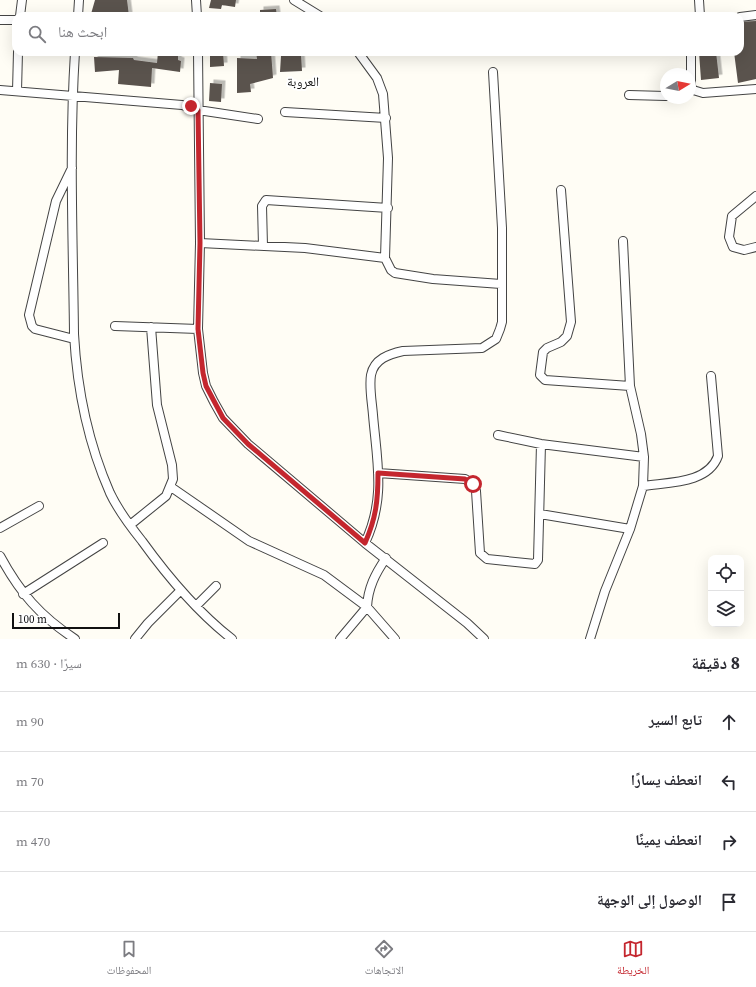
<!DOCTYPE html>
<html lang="ar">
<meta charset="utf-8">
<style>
:root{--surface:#fff;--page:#f7f7f7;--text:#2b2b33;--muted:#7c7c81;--line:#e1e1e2;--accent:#c4262e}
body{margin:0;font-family:"Source Serif 4","Noto Naskh Arabic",serif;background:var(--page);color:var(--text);direction:rtl}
.controls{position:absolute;right:12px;bottom:12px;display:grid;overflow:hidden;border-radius:8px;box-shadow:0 4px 16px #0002}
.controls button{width:36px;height:36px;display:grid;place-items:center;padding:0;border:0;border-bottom:1px solid var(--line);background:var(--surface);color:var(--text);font:20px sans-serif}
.compass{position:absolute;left:660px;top:68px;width:36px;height:36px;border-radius:50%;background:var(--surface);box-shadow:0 4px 16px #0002;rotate:80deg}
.scale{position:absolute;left:12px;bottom:10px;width:108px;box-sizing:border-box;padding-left:4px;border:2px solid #111;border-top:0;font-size:11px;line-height:14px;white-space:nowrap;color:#111;-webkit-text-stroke:3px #fff;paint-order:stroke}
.stop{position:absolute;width:12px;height:12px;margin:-9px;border:3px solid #c4262e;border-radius:50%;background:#fff}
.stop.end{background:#c4262e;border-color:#fff;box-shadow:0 1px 4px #0008}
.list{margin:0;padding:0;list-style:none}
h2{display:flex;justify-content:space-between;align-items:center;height:52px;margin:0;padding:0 16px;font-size:17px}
h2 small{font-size:13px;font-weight:400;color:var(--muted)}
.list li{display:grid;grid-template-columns:26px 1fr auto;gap:12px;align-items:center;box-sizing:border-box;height:60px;padding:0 16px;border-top:1px solid var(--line)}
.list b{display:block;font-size:15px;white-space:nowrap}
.list em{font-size:13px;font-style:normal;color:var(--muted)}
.icon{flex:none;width:22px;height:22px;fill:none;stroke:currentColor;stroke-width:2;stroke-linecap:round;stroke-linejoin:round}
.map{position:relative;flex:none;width:756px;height:639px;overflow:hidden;direction:ltr}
.search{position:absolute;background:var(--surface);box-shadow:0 4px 16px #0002;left:12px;right:12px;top:12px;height:44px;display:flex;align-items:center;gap:10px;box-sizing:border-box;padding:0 14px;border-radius:12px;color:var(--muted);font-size:15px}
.sheet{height:292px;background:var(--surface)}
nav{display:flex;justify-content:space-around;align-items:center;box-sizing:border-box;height:56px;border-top:1px solid var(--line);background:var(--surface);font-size:11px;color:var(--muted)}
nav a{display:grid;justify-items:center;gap:2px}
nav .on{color:var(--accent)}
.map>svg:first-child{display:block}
.building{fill:#5a524d;filter:url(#shadow)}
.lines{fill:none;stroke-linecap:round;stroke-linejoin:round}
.minor-casing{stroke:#444;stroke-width:10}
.minor{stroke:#fff;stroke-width:8}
.route{stroke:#c4262e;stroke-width:5}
.labels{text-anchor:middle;stroke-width:4;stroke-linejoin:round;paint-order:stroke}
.neighbourhood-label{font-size:13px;fill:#111;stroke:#fff}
</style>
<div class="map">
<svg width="756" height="639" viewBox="0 0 756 639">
<defs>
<filter id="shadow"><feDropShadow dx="3.5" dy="-3.5" stdDeviation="0" flood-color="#0004"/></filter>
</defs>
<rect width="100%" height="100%" fill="#fffdf5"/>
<path class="building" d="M95,0H127L129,16L91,14Z
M211,0H236L235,7L222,5L221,9L209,8Z
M276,9L277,16H260V10Z
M756,21V79L738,83L734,52H740V22Z
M158,52H178V60L181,61L180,72L152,68L151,87L118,84L119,70L95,72L94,57L133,58L134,60L157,63Z
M210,52H223L224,66L210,67Z
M256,52H271L273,78L250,84L251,92L237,93V58L257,59Z
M699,52H716L719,78L701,80Z
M301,55L302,71L280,72L281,56Z
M210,83L222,84L221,102L209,101Z"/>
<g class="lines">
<g class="minor-casing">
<path id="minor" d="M196,0L197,16
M294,0L320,16
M699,0L700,16
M20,16L22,0
M78,16L79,0
M740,17L756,15
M0,20H16
M75,52C69,146 73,240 74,334C77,389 88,443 110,493C118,510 130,526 142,541C168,577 196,611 232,639
M198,52L200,243L198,329L203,373L206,386L214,402L223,418L248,444L365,543L467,623L484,639
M358,52L377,78L383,94L388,158L385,258
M691,52V86L693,90L703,93L756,89
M0,90L182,105L198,110L258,119
M17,91L18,52
M629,95L666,96
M285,112L386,118
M72,168L56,201L29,315L32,326L35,329L74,339
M561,190L571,322L567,336L561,342L547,348L543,352L540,375L545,380L630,386
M756,196L732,216L729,237L733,247L744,250L756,247
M200,243L305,248L385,258L391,270L395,273L433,279L501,284
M263,246L262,206L266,200L388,208
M115,326L198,329
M498,435L541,444L644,457
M378,473L465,479L473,484L476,491L480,553L487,559L535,564L538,560L541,444
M643,486C668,482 708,484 718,456L711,376
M171,487L249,541L324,575L367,607L340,639
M540,514L630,529
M130,525L166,496L173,479L172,465L157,405L151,327
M0,528L39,506
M365,543C386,498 377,462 373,415C372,402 369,387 371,375C374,359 389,354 403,351L482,348L496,339L500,329L502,322V228L493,72
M0,556C20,593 40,616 75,639
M386,558C375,574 368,588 367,607L395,639
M23,594L103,543
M196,606L216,586
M135,639L148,623L180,591
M590,639L605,591L630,529L643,486L644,457L641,434L630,386L623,241"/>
</g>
<use href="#minor" class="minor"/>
</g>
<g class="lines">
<path class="route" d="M191,106L198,110L200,243L198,329L203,373L206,386L223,418L248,444L365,543C376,518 378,501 378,473L465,479L473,484"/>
</g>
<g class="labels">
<g class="neighbourhood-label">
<text x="303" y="86">العروبة</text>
</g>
</g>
</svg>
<div class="controls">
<button><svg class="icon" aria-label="locate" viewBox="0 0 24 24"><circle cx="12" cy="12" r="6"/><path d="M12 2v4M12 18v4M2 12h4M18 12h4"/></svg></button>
<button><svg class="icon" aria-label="layers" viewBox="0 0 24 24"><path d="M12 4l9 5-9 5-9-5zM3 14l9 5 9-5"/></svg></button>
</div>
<svg class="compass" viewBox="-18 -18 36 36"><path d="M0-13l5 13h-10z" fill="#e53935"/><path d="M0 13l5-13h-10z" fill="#7c7c81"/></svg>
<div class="scale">100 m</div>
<div class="stop" style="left:473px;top:484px"></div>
<div class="stop end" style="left:191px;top:106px"></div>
<div class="search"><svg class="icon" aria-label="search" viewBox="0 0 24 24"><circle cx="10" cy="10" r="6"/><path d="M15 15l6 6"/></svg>ابحث هنا</div>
</div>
<section class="sheet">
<h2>8 دقيقة<small>سيرًا · 630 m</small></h2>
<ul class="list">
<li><svg class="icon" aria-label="ahead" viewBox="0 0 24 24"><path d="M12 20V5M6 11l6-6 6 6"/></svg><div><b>تابع السير</b></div><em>90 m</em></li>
<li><svg class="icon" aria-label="left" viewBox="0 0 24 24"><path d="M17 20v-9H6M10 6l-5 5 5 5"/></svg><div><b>انعطف يسارًا</b></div><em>70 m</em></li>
<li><svg class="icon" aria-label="right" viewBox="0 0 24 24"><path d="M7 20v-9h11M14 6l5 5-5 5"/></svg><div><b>انعطف يمينًا</b></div><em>470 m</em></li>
<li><svg class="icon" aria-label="arrive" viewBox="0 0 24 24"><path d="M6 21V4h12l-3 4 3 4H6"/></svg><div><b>الوصول إلى الوجهة</b></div></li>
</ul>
</section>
<nav>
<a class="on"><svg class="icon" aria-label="map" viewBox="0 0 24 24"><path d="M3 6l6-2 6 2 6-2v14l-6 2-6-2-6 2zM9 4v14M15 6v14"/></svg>الخريطة</a>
<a><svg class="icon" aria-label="directions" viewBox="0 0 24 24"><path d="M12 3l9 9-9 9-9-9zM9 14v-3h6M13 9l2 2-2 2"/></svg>الاتجاهات</a>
<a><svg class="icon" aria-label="saved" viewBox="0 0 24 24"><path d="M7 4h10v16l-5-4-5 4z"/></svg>المحفوظات</a>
</nav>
